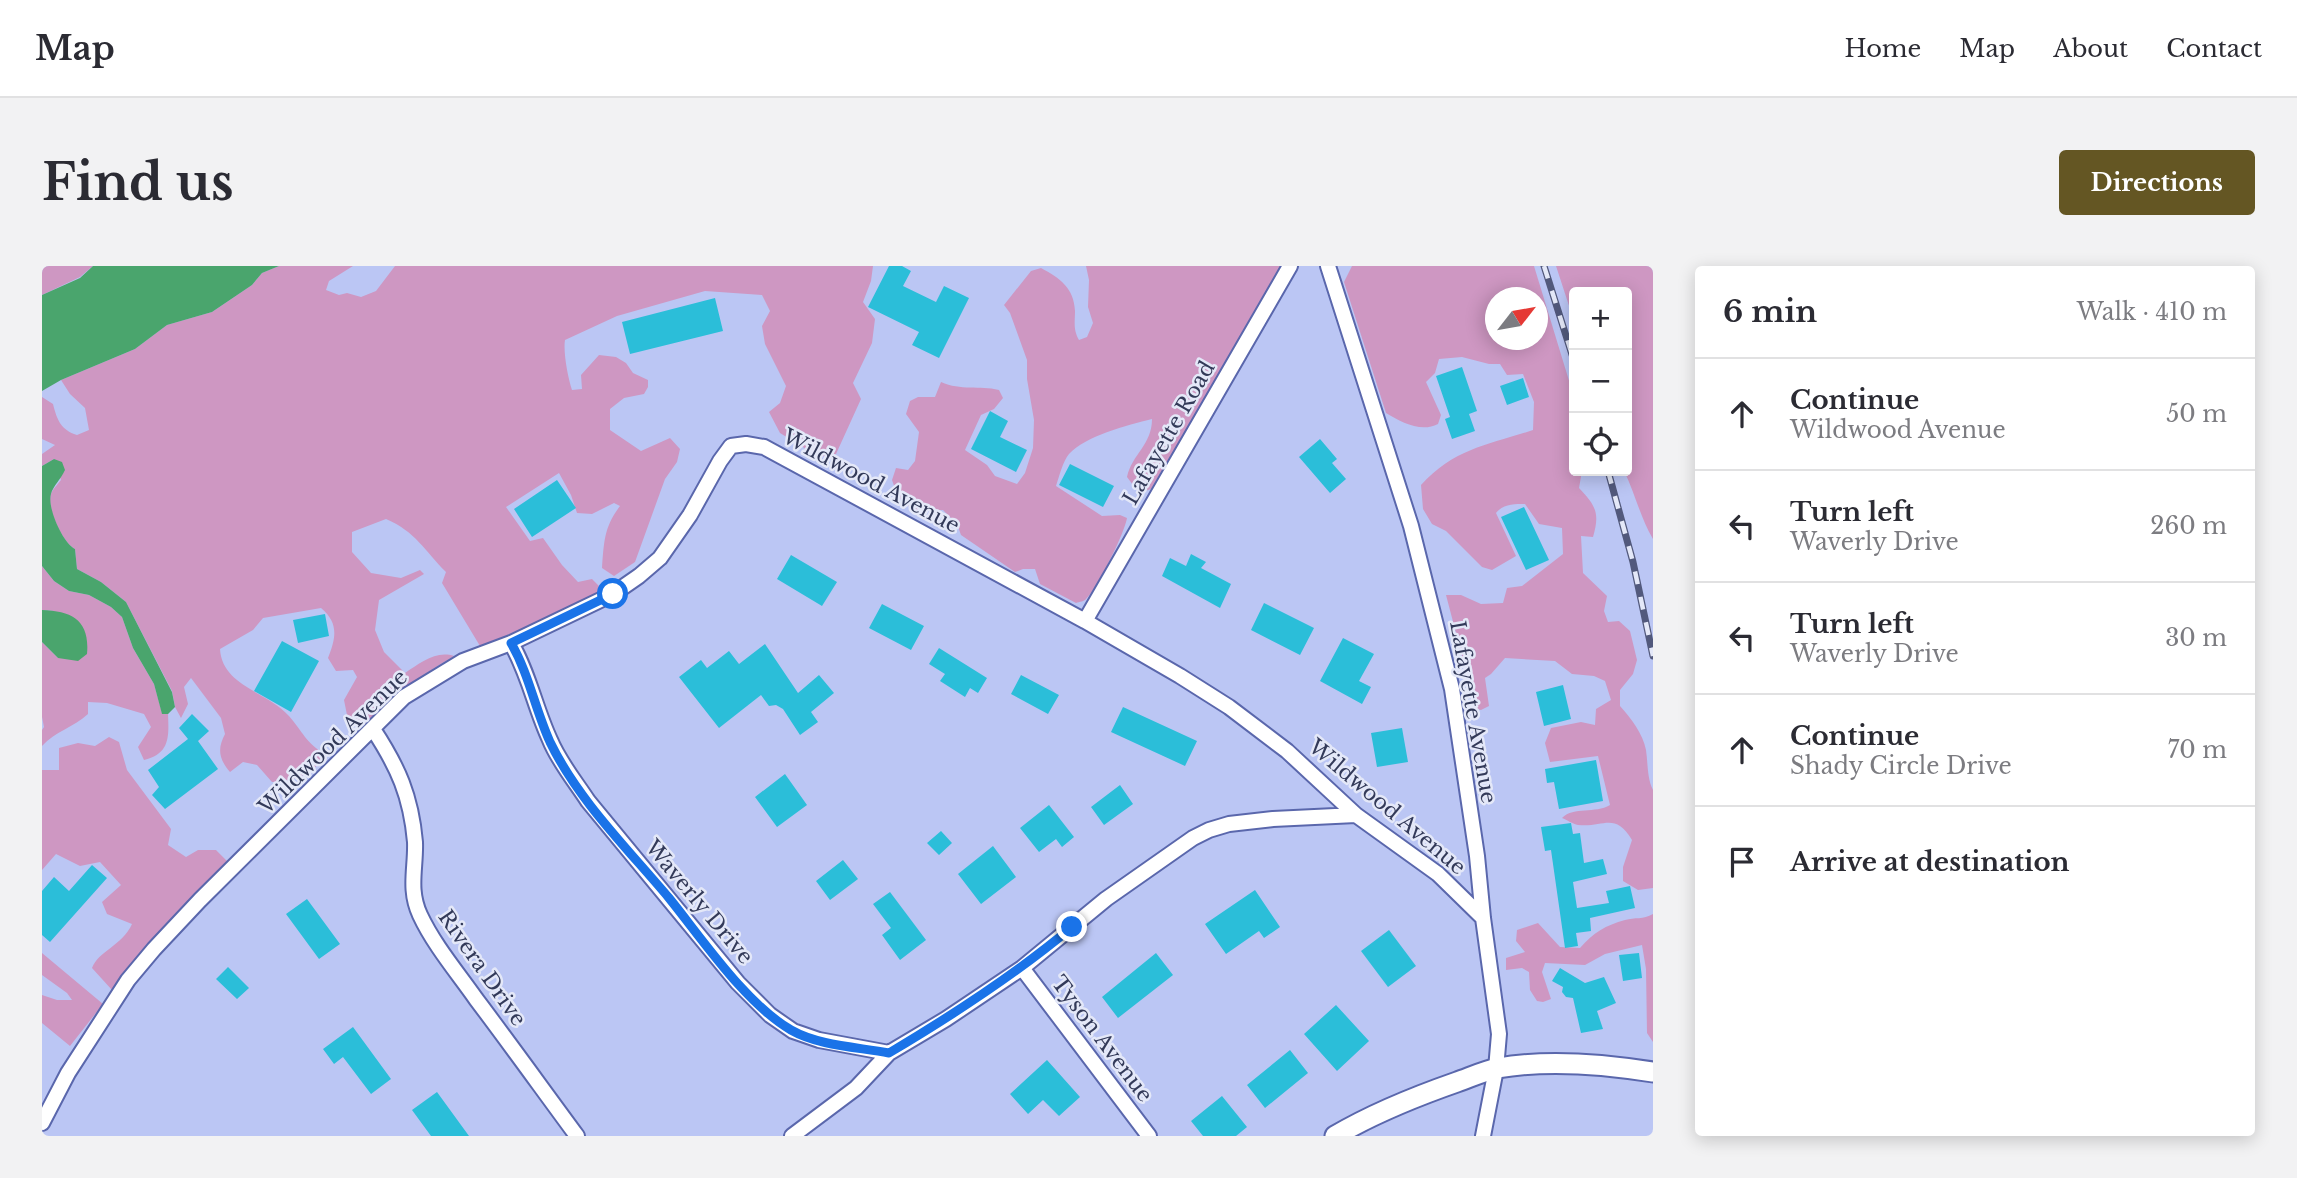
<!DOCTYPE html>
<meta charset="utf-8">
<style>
:root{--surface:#fff;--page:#f2f2f3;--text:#2b2b33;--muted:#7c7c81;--line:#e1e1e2;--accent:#645623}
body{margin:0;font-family:"Libre Baskerville",serif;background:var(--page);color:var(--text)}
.controls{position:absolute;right:21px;top:21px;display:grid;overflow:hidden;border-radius:7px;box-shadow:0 4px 18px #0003}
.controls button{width:63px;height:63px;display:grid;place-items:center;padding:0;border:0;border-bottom:2px solid var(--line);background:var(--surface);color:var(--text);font:35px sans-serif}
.compass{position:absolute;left:1443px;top:21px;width:63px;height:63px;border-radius:50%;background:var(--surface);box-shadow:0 4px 18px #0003;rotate:59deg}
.stop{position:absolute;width:21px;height:21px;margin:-16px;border:5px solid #1a73e8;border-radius:50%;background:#fff}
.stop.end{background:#1a73e8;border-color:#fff;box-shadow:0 2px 7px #0008}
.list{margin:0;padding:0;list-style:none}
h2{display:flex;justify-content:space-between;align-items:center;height:91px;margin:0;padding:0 28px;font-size:30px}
h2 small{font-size:23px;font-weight:400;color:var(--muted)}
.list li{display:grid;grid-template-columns:46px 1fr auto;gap:21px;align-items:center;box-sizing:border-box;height:112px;padding:0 28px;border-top:2px solid var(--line)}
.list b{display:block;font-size:26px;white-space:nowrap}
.list p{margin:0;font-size:23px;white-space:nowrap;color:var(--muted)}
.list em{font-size:23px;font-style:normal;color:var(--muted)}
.icon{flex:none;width:38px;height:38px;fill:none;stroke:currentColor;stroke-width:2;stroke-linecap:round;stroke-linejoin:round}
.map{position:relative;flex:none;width:1611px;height:870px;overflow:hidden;border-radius:7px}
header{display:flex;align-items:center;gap:42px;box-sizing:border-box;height:98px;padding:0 35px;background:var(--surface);border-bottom:2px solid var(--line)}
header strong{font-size:33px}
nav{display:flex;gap:38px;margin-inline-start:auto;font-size:24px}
.intro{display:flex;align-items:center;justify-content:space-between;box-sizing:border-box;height:168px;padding:0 42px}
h1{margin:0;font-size:49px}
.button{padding:18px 32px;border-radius:7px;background:var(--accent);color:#fff;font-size:24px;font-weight:700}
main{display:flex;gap:42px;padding:0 42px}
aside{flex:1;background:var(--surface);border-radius:7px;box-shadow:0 4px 18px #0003}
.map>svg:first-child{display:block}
.green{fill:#ce97c2;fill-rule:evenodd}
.water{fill:#4aa56d}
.building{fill:#2bbed9}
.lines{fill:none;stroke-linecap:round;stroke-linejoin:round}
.street-casing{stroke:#5a67ac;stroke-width:18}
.secondary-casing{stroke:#5a67ac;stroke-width:23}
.street{stroke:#fff;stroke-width:14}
.secondary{stroke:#fff;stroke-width:19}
.rail-casing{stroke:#52597c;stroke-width:7}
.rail{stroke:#e4e8f8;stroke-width:4.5;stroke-dasharray:13;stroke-linecap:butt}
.route{stroke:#1a73e8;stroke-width:9}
.labels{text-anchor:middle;stroke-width:5;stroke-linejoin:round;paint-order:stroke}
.street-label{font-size:21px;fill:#333a59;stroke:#e4e8f8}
</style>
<header>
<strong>Map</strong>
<nav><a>Home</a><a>Map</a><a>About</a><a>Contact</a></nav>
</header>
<div class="intro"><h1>Find us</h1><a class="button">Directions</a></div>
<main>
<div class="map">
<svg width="1611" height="870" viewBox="0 0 1611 870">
<rect width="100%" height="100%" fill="#bbc6f4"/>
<path class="green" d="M0,0H51L38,11L0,29Z
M237,0H311L287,15L284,24L297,29L305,27L319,31L334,25L353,0H831L829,15L821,36L833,53L830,77L811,117L819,133L794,188L777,191L738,167L727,146L738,137L744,120L723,78L720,60L728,45L720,29L663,25L575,50L523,74C521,86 526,112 530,124L540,123L539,109L557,89L574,91L584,97L591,107L606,114V121L602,128L582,132L568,143V164L599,185L628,172L638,183L635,196L623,213L593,296L572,310L560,302C562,276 562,261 578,240L572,237L550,248L535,247L529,229L517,207L464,241L488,275L501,272L520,299L536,316L550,313L562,325L470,371L438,380L400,317L404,306C382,284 374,266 344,253L310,266V286L329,307L359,312L378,304L382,308L337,334L333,364L342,386L363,407C378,397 394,384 412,390C377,411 350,429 322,460L305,449L302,434L315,411L311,404L294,405L286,392C294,372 297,357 279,342L221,352L211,364L178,383C180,420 226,426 247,450C261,466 263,476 284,489C271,508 252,516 230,516L215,499L201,496L188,506C177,493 175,483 183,468L179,452L149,412L142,421L146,438L139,452L133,441L130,425L84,336L59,316L35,303L33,283C21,277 4,242 9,228C10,224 16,218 19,214L12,193L0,200V188L13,179L0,173V131L11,138C15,154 19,164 35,169L47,164L43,142L28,128L19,114L93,83L125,59L170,46L210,19L220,7Z
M1044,0H1240L1109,223L1097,227L1085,211C1090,188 1110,179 1110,153C1085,159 1044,170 1027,188C1021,195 1017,211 1014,220L1060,250L1078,249L1085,252C1083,266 1055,323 1044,333C1043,335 1037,336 1034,337L998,318L993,303H981L973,306L919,269L915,258L901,244L872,245L856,231L850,214L854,202L866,204L873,195L877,166L864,148L868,135L876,131H893L899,116C919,125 937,119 957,124L961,132L952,143L939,149L923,184L945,199L953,210L975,218L983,207L991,182L992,154L985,113V94L968,47L962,39L989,5L999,2C1018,12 1032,22 1033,45C1033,57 1031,63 1037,74L1045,71L1051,57L1046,41L1047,14Z
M1310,0H1492L1532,131V205H1540L1537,222C1554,240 1558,247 1551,271L1539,270L1541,307L1565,330L1562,345L1566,356L1577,355L1588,365L1595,394L1591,408L1578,424V440C1589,452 1601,468 1604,484C1606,498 1605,512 1611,524V622L1596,624L1581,615V601L1590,574C1573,545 1561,562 1536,559C1531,558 1525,554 1520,552C1532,540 1553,548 1568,539L1556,490L1508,496L1503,477L1509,462L1539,456L1553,459L1554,443L1569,434L1563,415L1552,410L1530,408L1513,395L1463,392L1449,408L1443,412L1447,440L1439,444L1434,443L1404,329H1419L1439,338L1461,337L1465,322L1480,320L1521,288L1520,262L1497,258L1483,238C1472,238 1461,238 1454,247L1474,290L1450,304L1440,301L1404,265L1390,258L1381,243L1379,219C1413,182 1446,179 1491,164L1492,136L1481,108L1465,109L1458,98H1447L1420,91L1397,93L1393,107L1384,116L1399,149L1396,158C1379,167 1359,156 1344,147L1302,16ZM1454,32H1496V74H1454Z
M1514,0H1611V273C1598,251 1593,227 1582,205H1585V26H1532V55Z
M0,300L12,315L27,325L47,329L69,341L80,351L91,382L112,418L120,447L126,448C127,471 128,488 102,494L96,481L109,461L102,448L65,437L46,436V448C31,462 13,465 0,480V464L2,461L0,451V376L16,392L12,345L0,344Z
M67,471L77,476L85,504L129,563L126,579L144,591L156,584H174L186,596L108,677L70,724L50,702C56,685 80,680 90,658L65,648L60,636L79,619L58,596L38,600L14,588L0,604V504H17V482L36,477L53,480Z
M1611,648V776L1605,767L1604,703L1600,679L1563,688L1543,699L1503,697L1500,706L1509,733L1501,736L1495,735L1488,724L1487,706L1480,702L1464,704V692L1483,686L1474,675L1475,664L1496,657L1518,681L1538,682C1551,667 1564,659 1583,654C1593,651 1601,654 1611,648Z
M0,687L61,738L28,780L0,757V729L15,734H30L25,727L0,709Z"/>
<path class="water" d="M51,0H237L220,7L210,19L170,46L125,59L93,83L19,114L0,125V29L38,12Z
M12,193L20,196L23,204C19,213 11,220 9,228C5,242 21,277 33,283L35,303L59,316L84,336L130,426L133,441L126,448H120L112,418L91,382L80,351L69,341L47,329L27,325L12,315L0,300V200Z
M0,344C31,345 48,355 45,388L36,395L16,392L0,376Z"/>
<path class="building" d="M847,0H860L869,5L861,20L894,36L902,20L927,32L897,92L870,79L877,66L826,41Z
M673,32L681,65L588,88L580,56Z
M1420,101L1435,145L1427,148L1433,165L1410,173L1403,153L1408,151L1394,110Z
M1481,112L1487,131L1465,139L1458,120Z
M948,145L966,155L958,171L985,184L974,206L929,183Z
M1278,173L1295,193L1290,197L1304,213L1288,227L1257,191Z
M1028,198L1072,220L1061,241L1017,219Z
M515,214L534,242L490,271L472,243Z
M1482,241L1507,294L1484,304L1459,251Z
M1149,288L1164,296L1159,302L1189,318L1178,342L1120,310L1128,292L1144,300Z
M749,289L795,316L780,340L735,313Z
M1222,337L1272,362L1258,389L1209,364Z
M840,338L882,360L869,384L827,362Z
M283,348L287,370L256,377L251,354Z
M1301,372L1332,388L1317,415L1329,421L1320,438L1278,415Z
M240,375L277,395L249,446L212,425Z
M723,378L756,427L777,409L792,427L769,446L776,456L758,469L741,443L734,439L727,440L719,429L677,462L637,411L659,394L665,402L687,385L697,398Z
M897,382L945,412L936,427L928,422L923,431L898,415L903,408L887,398Z
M979,409L1017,429L1006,448L969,428Z
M1521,419L1529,453L1502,460L1494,426Z
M1081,441L1155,475L1143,500L1069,466Z
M150,448L167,465L156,475L176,503L123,543L110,529L117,521L106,504L146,473L137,462Z
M1360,462L1366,496L1335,501L1329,467Z
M1554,494L1561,535L1517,543L1512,516L1505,517L1503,503Z
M743,508L765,539L735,561L713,531Z
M1078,519L1091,538L1062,559L1049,541Z
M1007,539L1032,571L1020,581L1014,573L997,586L978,562Z
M1529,557L1531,568L1538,567L1542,597L1561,593L1565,608L1531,616L1535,642L1567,637L1564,625L1588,620L1593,642L1548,652L1549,665L1534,667L1536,680L1523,682L1509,584L1503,585L1499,561Z
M899,565L910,577L897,589L885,577Z
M951,580L974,611L939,638L916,608Z
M801,594L816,613L788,634L774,615Z
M50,599L65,612L8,676L0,669V625L12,611L27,625Z
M1213,624L1238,661L1222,672L1217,665L1184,688L1163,658Z
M848,626L884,674L858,694L840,669L849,662L831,638Z
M265,633L298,678L277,693L244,648Z
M1347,664L1374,700L1346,721L1319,685Z
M1114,687L1131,709L1076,752L1060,731Z
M1597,687L1600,712L1581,715L1577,689Z
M186,701L207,722L195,733L174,713Z
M1518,702L1543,717L1562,711L1574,737L1555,745L1561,763L1539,767L1531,732L1524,731L1520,726L1521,721L1510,715Z
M1294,739L1327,775L1295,805L1262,768Z
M311,761L349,813L329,828L301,791L292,798L281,783Z
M1248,784L1266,807L1223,842L1205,819Z
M1005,794L1038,831L1017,850L1001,834L986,848L968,828Z
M395,826L427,870H389L370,844Z
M1180,830L1205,861L1194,870H1161L1149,855Z"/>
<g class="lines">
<g class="street-casing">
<path id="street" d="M1286,0L1369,260L1410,423L1435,590L1441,652L1457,768L1454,803L1441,870
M1043,355L1248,0
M469,377C487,408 493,442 508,474C517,496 533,515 546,535L696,717L728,749L751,765L777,774L847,787
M331,463C356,501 369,530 373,576C374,602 366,623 378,649C392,679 415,706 434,733C468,778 501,824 535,870
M980,702L1107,870
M0,857L26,807L86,714L112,683L158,634L362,431L421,395L469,377L571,328L597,310L618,292L648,249L678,195L689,180L704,178L722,181L1043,355L1138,410L1187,441L1245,485L1314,549L1396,608L1441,652
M750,870L814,822L847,787L904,753L980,702L1064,633L1151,572L1167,564L1187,558L1231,553L1314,549"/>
</g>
<g class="secondary-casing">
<path id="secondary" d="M1293,870C1332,847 1372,831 1415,816C1429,811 1442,805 1456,802C1507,793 1561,798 1611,806"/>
</g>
<use href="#street" class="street"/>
<use href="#secondary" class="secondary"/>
<g class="rail-casing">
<path id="rail" d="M1502,0L1532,95
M1566,205L1591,296L1611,390"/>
</g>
<use href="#rail" class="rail"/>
</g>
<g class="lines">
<path class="route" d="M571,328L469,377C487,408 493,443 508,476C536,534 586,583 627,632C661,674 703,737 749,764C777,780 816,781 847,787C911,749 973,709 1030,661"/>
</g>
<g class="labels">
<g class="street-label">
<text transform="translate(1127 167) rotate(-60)" y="7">Lafayette Road</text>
<text transform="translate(829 215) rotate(28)" y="7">Wildwood Avenue</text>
<text transform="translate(1431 446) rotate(80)" y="7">Lafayette Avenue</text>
<text transform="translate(291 476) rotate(-44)" y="7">Wildwood Avenue</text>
<text transform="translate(1345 541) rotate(40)" y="7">Wildwood Avenue</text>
<text transform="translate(657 636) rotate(50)" y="7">Waverly Drive</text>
<text transform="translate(440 702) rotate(55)" y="7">Rivera Drive</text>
<text transform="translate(1060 773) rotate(53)" y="7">Tyson Avenue</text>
</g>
</g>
</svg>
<div class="controls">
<button>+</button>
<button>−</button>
<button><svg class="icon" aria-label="locate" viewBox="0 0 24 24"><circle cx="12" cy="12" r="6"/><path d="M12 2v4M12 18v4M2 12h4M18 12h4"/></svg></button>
</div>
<svg class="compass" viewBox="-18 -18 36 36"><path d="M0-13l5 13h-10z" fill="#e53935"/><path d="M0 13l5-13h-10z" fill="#7c7c81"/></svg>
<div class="stop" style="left:571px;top:328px"></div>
<div class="stop end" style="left:1030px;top:661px"></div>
</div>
<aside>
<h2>6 min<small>Walk · 410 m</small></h2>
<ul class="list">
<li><svg class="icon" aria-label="ahead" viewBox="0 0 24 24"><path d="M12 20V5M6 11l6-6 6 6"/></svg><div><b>Continue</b><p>Wildwood Avenue</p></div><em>50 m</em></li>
<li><svg class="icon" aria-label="left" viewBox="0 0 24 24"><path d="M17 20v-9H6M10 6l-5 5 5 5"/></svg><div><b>Turn left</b><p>Waverly Drive</p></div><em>260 m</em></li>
<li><svg class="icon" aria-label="left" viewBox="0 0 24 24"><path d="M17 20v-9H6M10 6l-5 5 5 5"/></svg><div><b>Turn left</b><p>Waverly Drive</p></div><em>30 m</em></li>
<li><svg class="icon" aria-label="ahead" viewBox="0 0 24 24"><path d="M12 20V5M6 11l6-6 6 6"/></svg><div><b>Continue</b><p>Shady Circle Drive</p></div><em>70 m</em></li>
<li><svg class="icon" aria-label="arrive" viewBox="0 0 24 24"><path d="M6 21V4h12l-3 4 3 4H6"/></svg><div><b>Arrive at destination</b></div></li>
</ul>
</aside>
</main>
